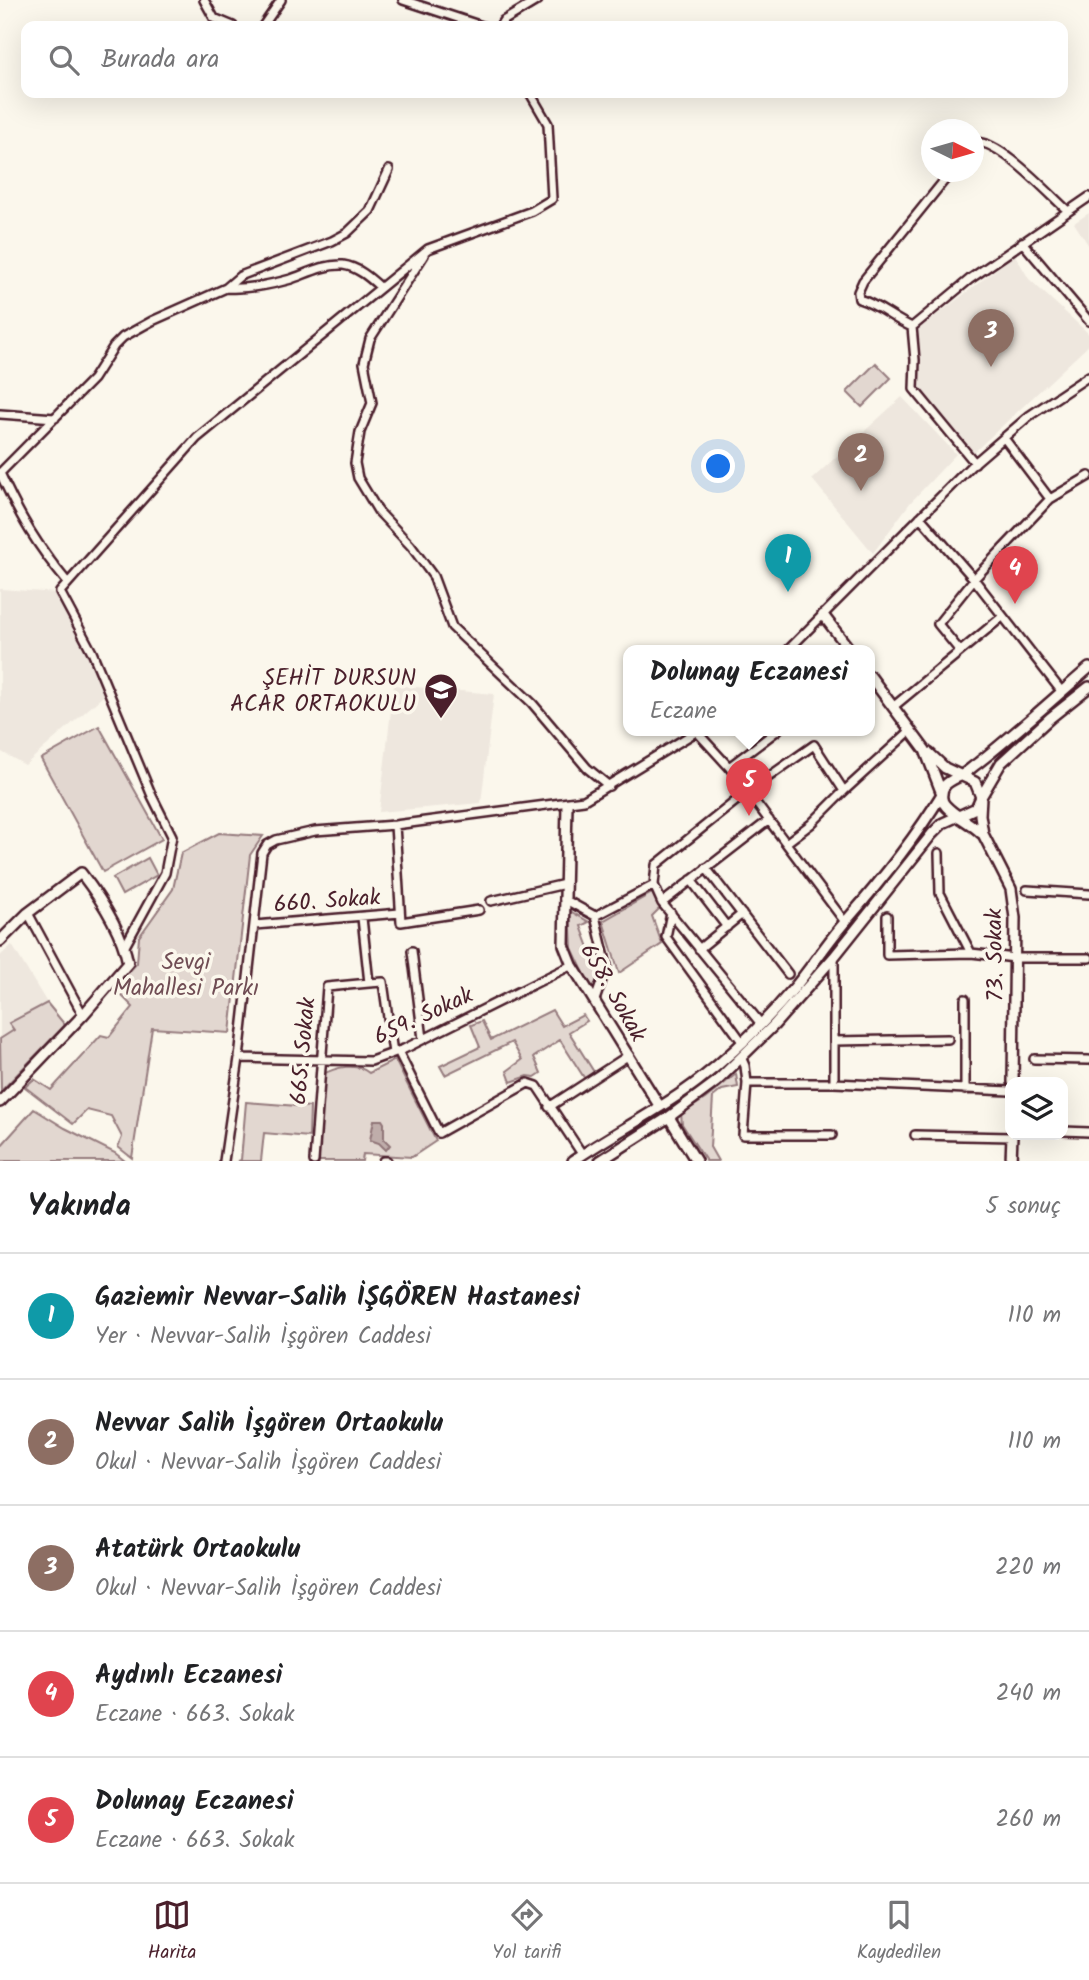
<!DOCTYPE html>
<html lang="tr">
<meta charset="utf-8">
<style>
:root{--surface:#fff;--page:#f6f6f6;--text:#202124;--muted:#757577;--line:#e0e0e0;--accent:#4a1f2b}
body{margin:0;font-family:Kalam,sans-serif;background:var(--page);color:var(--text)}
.controls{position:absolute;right:21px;bottom:21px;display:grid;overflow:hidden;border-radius:14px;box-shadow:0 7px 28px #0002}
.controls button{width:63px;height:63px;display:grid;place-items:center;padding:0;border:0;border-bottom:2px solid var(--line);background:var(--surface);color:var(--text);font:35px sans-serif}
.compass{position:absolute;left:921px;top:119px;width:63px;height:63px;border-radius:50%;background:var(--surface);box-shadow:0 7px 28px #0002;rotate:95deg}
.you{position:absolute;left:719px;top:467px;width:24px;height:24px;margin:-18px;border:5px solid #fff;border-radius:50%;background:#1a73e8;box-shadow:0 0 0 10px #1a73e833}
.badge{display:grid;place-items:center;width:46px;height:46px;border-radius:50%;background:var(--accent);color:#fff;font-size:23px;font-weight:700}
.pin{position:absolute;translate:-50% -58px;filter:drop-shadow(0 2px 4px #0008)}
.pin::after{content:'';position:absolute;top:37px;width:24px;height:21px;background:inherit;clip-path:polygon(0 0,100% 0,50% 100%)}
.popup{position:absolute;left:623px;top:645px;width:252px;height:91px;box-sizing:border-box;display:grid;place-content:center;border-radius:14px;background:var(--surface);filter:drop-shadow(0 2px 5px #0005);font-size:23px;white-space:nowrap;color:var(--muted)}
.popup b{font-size:26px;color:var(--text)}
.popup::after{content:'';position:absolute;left:50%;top:100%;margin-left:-14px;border:14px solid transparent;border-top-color:var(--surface)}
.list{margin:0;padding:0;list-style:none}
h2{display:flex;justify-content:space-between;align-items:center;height:91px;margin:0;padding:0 28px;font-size:30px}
h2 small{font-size:23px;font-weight:400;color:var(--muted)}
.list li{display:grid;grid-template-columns:46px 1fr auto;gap:21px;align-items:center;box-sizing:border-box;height:126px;padding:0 28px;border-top:2px solid var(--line)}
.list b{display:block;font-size:26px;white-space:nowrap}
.list p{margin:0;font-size:23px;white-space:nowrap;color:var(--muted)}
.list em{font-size:23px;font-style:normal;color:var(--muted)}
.icon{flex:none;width:38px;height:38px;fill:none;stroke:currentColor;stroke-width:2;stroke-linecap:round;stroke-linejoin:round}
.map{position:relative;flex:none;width:1089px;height:1161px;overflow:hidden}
.search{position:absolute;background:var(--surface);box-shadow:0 7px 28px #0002;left:21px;right:21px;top:21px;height:77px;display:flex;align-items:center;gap:18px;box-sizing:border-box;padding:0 24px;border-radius:14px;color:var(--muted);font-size:26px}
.sheet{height:721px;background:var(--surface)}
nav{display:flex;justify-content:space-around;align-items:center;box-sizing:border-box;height:98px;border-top:2px solid var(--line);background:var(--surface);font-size:19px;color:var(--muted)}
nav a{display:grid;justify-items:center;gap:4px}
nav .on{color:var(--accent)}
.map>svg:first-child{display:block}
.built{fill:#eee7de}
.green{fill:#e2d7d0;stroke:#967b7e;stroke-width:2}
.water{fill:#bfadaa;stroke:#907477;stroke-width:2}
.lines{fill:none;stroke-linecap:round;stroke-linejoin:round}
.minor-casing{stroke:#4a1f2b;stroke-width:12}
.tertiary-casing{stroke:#4a1f2b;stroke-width:14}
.minor{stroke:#fbf7ec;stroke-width:7}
.tertiary{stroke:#fbf7ec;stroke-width:9}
.labels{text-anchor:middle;stroke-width:7;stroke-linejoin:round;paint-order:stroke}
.poi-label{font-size:23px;fill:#4a1f2b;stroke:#fbf7ec;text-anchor:end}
.street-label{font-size:23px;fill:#4a1f2b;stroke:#fbf7ec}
.park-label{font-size:23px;fill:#704d54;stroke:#fbf7ec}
</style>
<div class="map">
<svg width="1089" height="1161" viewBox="0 0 1089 1161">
<rect width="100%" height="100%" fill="#fbf7ec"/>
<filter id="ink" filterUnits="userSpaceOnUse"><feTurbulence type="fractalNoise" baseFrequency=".0143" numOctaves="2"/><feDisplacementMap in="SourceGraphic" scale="14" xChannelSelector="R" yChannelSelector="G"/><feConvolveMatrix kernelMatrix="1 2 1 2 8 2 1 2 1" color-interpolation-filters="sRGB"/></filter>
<g filter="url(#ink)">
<path class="built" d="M1089,213V246L1074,223Z
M1015,255L1029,279L1089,334V345L972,454L918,390L916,331Z
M902,397L956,454L910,503L873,553L812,479Z
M0,589L58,593L111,689L25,765L0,751Z
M394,685L494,694L481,803L379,812Z
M12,945L47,1003L10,1022L14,1030L0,1039V956Z"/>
<path class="green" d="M876,363L891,378L862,407L847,392Z
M99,726L162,839L103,872L41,759Z
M219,833L263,836L250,855L230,1033L152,1028L132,1158L118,1147L122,1137L111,1116L87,1110L73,1124L25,1087L34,1079L51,1090L101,1035L109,1037L133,1007L114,988L137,963L139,937L173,889L181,853Z
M148,858L157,875L122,895L113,878Z
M652,893L660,908L652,916L662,944L619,973L603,921Z
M570,911L589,922L581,926L596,966L601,964C603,975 599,981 591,988L572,948Z
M47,1003L65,1025L1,1091L0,1039L14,1030L9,1023Z
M552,1010L562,1026L583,1015L587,1021L569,1032L594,1072L585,1079L560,1040L534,1057L541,1073L535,1077L528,1076L511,1082L507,1071L522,1060L512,1042L445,1075L440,1066L480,1047L471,1025L482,1021L491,1040Z
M395,1060L436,1141L412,1157L363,1154L362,1161H317L322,1075C335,1067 357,1062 369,1073Z
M736,1074L738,1087L722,1090L713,1097L710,1147L718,1161H706L682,1124L681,1114L705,1099Z
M246,1102L310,1107L309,1137L264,1133L261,1161H238L241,1160Z
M34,1109L65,1128L115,1153L125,1161H0V1147Z"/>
<path class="water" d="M374,1120H382L384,1123V1139L390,1145L386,1150L379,1143L370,1140Z"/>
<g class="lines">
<g class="minor-casing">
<path id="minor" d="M204,0L214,18L233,26
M403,0L482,26
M263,26L281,0
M500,26L503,21L538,0
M974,143C996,136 1050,195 1068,211
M1022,242L1089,321
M424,255L370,339L364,363L372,403L360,432L355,463L358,478L378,511L411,546L433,576L452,627L532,703L587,768L609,786
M227,288C250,289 269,285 291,279C308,273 325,264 343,265C358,267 370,278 380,287
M912,327C893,319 879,305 859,299L858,292L863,281L951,172
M0,414L55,418
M1004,438L1050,499L1089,476
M975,463L914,389L915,360L912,327L970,279L1089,197
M0,473L93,379L114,346L123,337L152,321L226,288L240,276L332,241L347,233L370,211L389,170
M0,473C20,517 37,546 68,583
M920,517L974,579L1062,692
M788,650L971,466L1029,416L1089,376
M960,651L938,624L974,579L1050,499
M893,707L1002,617
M697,732L729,767L845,922
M729,767L778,730
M844,791L911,730
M395,825L401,922L479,910
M939,853L940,893L971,953
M706,868L788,974
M691,880L727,927
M654,885L662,903
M1027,890L1089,894
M564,899L595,916L607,966L595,1000
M491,901L565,884
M28,913L83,1015
M671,913L666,937L743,1043
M595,916L654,885L656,865L747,792L814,745L844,791L811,824L786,843
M887,916V955L971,953L1015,958H1089
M362,918L369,983L383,982L393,1053
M255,925L400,913
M125,946L165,873L172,836L152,796L92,652L60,592L197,438L428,249L532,211L552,199L548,124L530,93
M699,949L742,914
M412,951L423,1039
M965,999V1090
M761,1024L662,903L769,820
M834,1041L948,1039
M398,1051L439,1133L528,1083L537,1086L582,1154
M741,1057L745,1066L747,1083
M239,1058L371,1061L404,1049L572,965
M1034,1059L1089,1060
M834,1083L1010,1091
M549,1107L629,1055
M1063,1131L1089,1132
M832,1135H743L747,1083H834V957
M915,1135L1012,1137
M224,1161L239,1058L262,853L267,845L276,840L315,831L395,825L584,800L699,730
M314,1161L327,987L369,983
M383,1161H387"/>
</g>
<g class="tertiary-casing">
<path id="tertiary" d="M823,615L850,650
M567,804L564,945L572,965L660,1107
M981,833C971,822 944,811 942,799C940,784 950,781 960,776C966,773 972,767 978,763C1016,733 1052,700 1089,668
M0,941L28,913L81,873C101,899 122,931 128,963L83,1015L0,1102
M1013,1082L1015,918L1011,889L983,834L980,815L981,797L1001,763L1050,718L1089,687
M669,1117L696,1161
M573,1161C613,1133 659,1111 698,1081C733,1054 765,1022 794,988C812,967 827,942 846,921C881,881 914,840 942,794L925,750L870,676
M600,1161L669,1117L716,1082L774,1025L834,957L932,834L943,823L976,808L981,797L975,782L945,768L929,753
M1011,1161L1012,1135"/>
</g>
<use href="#minor" class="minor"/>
<use href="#tertiary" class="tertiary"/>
</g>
</g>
<defs>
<g id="school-pin" transform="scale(1.75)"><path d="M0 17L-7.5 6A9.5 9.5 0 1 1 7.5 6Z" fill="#4a1f2b" stroke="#fbf7ec"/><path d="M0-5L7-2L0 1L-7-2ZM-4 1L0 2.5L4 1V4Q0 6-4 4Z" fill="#fff"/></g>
</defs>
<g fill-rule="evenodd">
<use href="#school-pin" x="441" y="690"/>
</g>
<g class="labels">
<g class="poi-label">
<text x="416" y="685">ŞEHİT DURSUN<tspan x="416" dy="26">ACAR ORTAOKULU</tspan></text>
</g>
<g class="street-label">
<text transform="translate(327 900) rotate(-4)" y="8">660. Sokak</text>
<text transform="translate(994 955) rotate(-91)" y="8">73. Sokak</text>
<text transform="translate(614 992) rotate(60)" y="8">658. Sokak</text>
<text transform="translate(423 1015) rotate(-25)" y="8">659. Sokak</text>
<text transform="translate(302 1051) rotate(-85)" y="8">665. Sokak</text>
</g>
<g class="park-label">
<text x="186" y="969">Sevgi<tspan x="186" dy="26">Mahallesi Parkı</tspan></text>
</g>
</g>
</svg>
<div class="controls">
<button><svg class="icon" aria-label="layers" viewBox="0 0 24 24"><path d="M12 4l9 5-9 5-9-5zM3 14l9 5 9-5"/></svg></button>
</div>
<svg class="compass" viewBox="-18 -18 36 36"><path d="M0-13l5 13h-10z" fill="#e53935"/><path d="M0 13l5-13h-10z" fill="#757577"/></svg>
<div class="you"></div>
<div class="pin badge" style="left:788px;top:592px;background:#0f9aa8">1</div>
<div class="pin badge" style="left:861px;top:491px;background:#8d6e63">2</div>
<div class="pin badge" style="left:991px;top:367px;background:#8d6e63">3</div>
<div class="pin badge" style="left:1015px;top:604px;background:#e0444e">4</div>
<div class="pin badge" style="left:749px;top:816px;background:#e0444e">5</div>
<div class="popup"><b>Dolunay Eczanesi</b>Eczane</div>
<div class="search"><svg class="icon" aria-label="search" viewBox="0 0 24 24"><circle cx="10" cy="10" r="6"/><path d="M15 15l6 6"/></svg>Burada ara</div>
</div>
<section class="sheet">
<h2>Yakında<small>5 sonuç</small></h2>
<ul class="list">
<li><span class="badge" style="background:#0f9aa8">1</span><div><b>Gaziemir Nevvar-Salih İŞGÖREN Hastanesi</b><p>Yer · Nevvar-Salih İşgören Caddesi</p></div><em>110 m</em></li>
<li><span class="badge" style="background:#8d6e63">2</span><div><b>Nevvar Salih İşgören Ortaokulu</b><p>Okul · Nevvar-Salih İşgören Caddesi</p></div><em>110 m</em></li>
<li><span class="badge" style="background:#8d6e63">3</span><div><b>Atatürk Ortaokulu</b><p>Okul · Nevvar-Salih İşgören Caddesi</p></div><em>220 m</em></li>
<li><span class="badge" style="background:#e0444e">4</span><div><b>Aydınlı Eczanesi</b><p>Eczane · 663. Sokak</p></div><em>240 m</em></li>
<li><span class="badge" style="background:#e0444e">5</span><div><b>Dolunay Eczanesi</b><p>Eczane · 663. Sokak</p></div><em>260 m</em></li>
</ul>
</section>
<nav>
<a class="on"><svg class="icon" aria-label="map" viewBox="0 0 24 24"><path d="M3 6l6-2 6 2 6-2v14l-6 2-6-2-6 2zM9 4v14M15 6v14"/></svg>Harita</a>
<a><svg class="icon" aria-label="directions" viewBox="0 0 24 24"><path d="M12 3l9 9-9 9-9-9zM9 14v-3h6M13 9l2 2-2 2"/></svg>Yol tarifi</a>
<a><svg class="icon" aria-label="saved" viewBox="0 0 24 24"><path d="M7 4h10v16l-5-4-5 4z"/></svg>Kaydedilen</a>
</nav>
